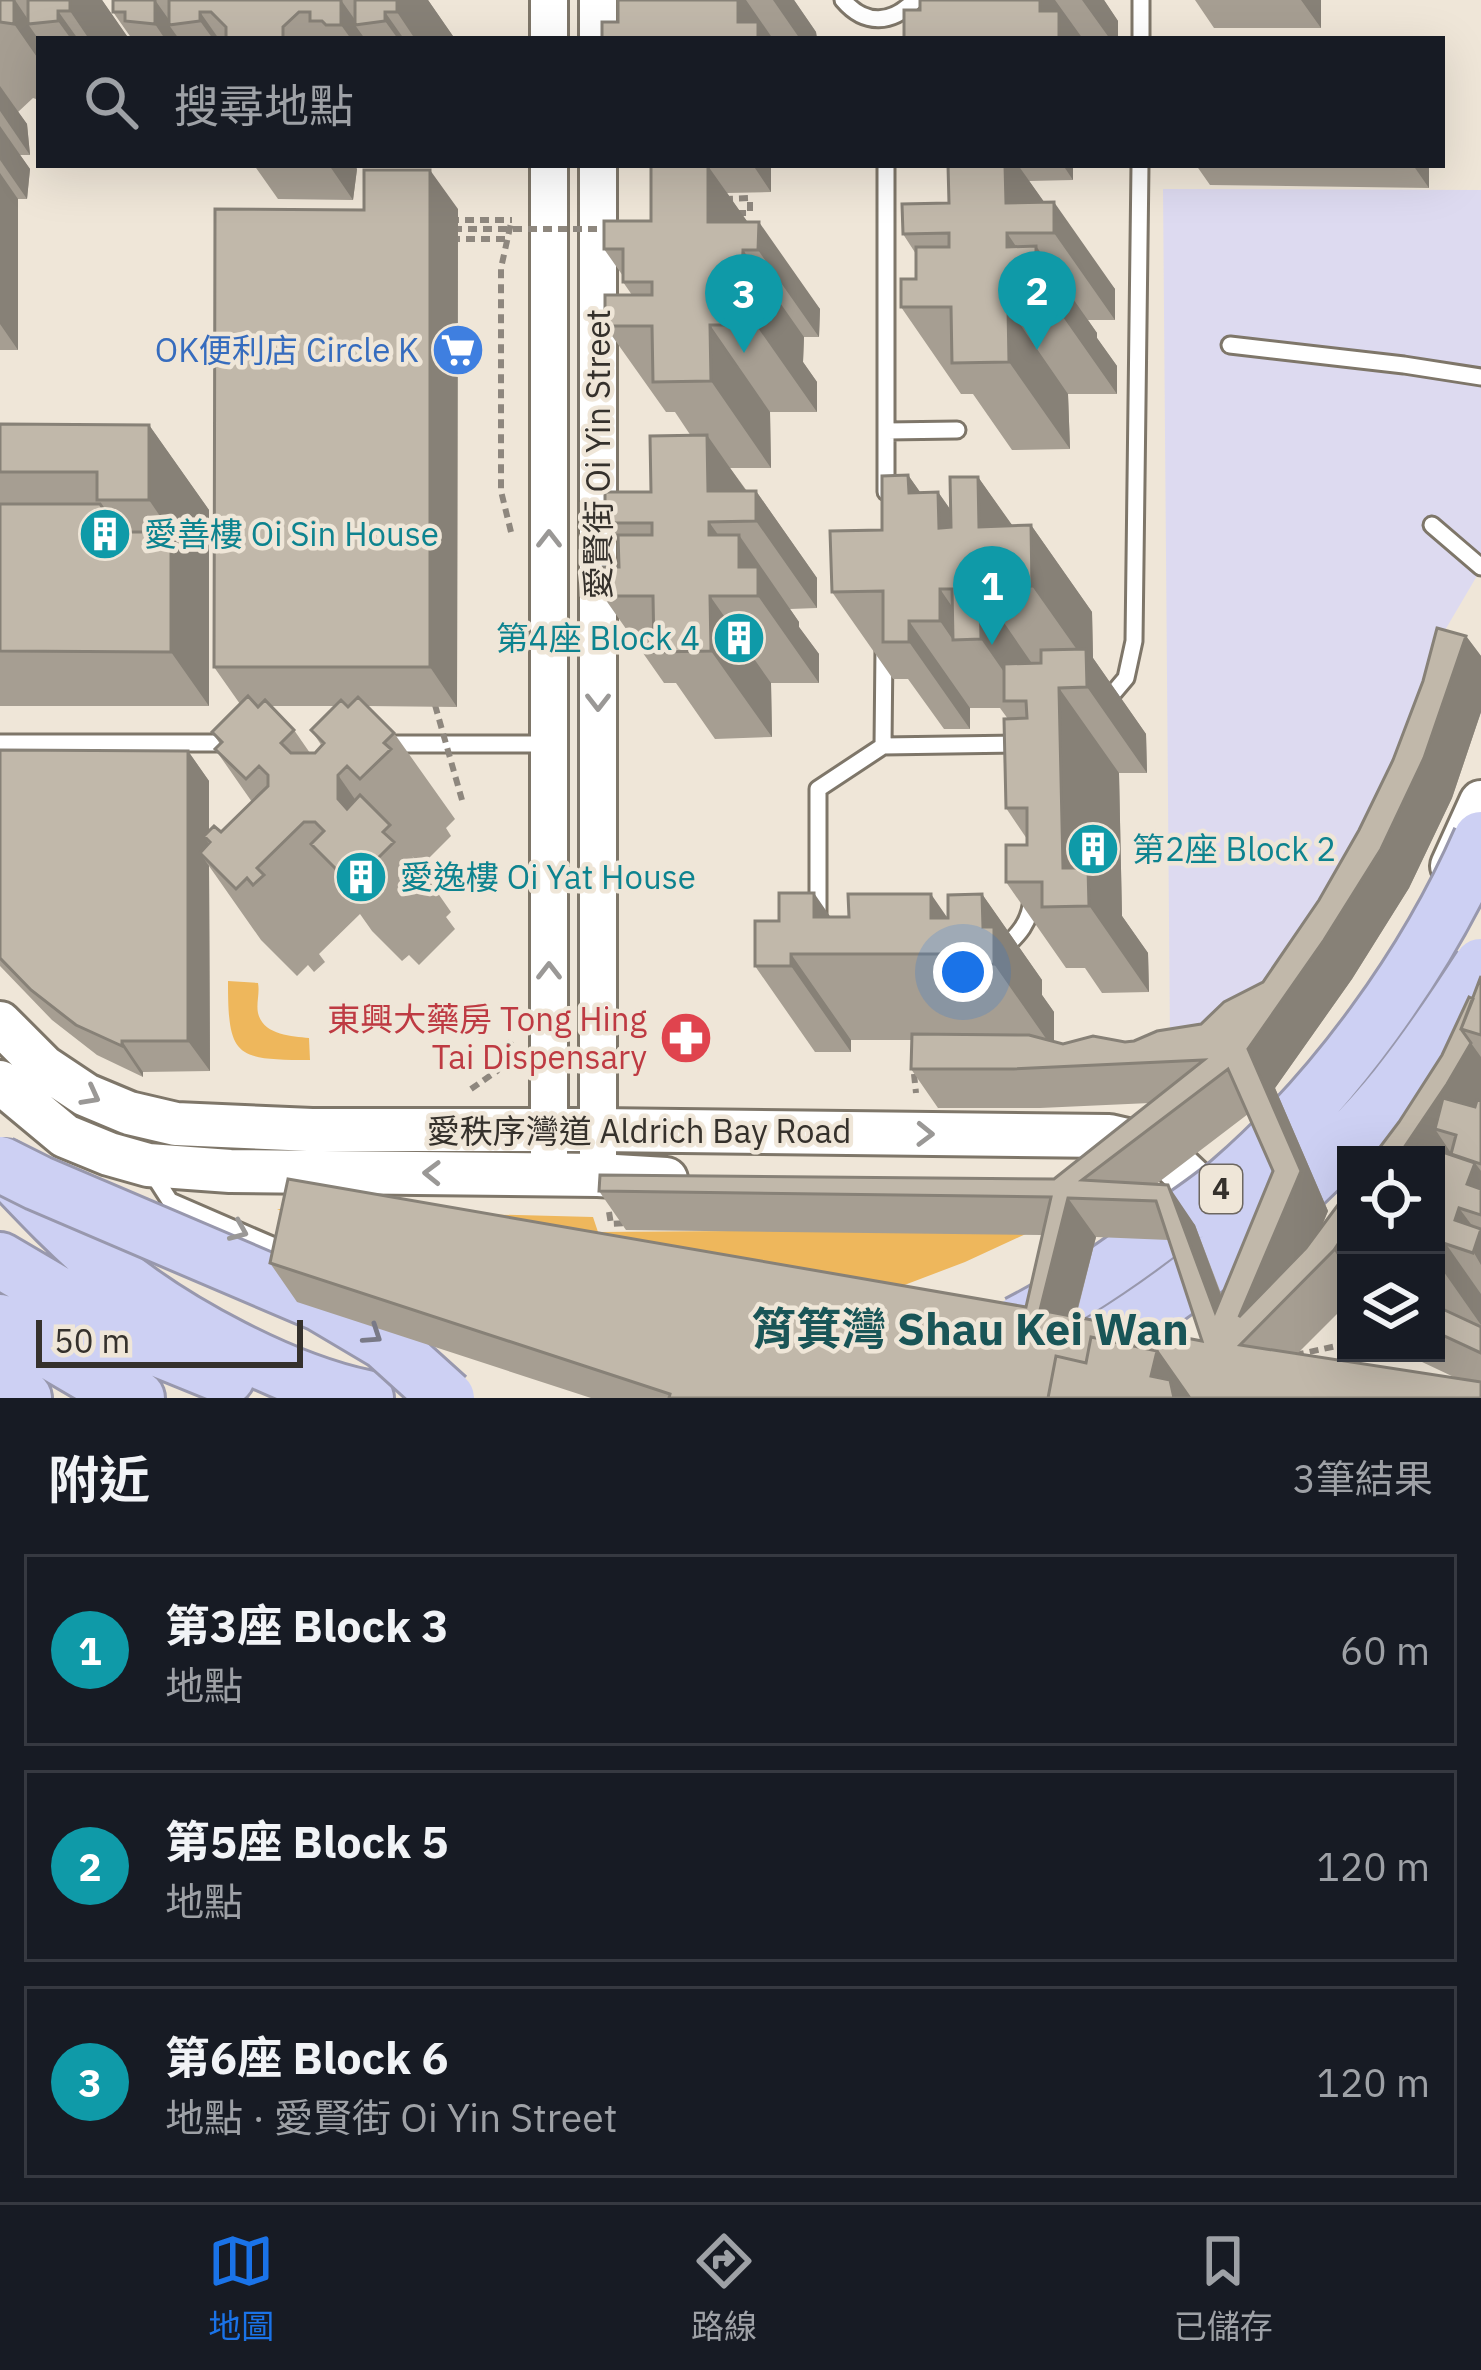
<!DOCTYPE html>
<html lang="zh-TW">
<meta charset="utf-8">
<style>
:root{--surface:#171b24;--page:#20242c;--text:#f1f3f6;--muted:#9ea1a6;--line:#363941;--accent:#1a73e8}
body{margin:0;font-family:"IBM Plex Sans","Noto Sans TC",sans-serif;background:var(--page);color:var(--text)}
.controls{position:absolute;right:36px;bottom:36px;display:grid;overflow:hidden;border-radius:0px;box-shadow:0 12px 48px #0002}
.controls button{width:108px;height:108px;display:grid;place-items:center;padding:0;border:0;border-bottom:3px solid var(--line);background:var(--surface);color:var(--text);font:60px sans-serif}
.scale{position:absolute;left:36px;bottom:30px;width:267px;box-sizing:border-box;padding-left:12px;border:6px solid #35312c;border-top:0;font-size:33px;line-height:42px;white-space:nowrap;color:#35312c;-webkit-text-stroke:9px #efe6d8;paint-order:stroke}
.you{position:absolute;left:963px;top:972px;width:42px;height:42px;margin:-30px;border:9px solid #fff;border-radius:50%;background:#1a73e8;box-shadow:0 0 0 18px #1a73e833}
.badge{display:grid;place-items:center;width:78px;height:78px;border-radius:50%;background:var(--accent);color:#fff;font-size:39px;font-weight:700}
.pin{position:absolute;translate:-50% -99px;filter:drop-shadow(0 3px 6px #0008)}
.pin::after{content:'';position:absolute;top:63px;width:42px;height:36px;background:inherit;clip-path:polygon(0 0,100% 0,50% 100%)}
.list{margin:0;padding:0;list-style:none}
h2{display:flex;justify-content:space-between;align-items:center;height:156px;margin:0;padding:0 48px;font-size:51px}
h2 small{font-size:39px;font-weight:400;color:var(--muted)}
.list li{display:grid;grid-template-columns:78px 1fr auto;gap:36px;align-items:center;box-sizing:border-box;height:192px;margin:0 24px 24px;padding:0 24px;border:3px solid var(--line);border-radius:0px}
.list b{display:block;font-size:45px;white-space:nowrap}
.list p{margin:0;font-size:39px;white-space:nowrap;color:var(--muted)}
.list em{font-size:39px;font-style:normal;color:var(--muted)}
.icon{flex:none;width:66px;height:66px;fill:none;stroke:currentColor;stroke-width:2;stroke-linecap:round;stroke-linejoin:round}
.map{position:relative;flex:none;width:1481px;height:1398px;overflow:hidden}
.search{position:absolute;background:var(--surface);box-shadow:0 12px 48px #0002;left:36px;right:36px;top:36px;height:132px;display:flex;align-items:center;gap:30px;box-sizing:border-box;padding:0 42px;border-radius:0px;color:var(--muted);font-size:45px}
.sheet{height:804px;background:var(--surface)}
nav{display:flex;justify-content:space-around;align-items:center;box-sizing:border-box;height:168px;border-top:3px solid var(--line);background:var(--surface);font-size:33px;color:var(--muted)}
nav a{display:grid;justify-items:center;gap:6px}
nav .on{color:var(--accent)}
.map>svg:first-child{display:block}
.industrial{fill:#dddaf0}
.green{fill:#eeb75c}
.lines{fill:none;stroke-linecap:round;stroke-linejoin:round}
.service-casing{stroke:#7e7669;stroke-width:21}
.tertiary-casing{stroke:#7e7669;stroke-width:42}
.secondary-casing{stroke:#7e7669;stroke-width:48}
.motorway-casing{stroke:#9898ad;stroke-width:60}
.path{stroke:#8e877e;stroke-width:6;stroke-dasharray:9 6;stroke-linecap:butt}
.service{stroke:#fff;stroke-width:15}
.tertiary{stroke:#fff;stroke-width:36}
.secondary{stroke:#fff;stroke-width:42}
.motorway{stroke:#cdd0f3;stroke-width:54}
.motorway-bridge-casing{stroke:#9898ad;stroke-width:60;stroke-linecap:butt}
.path-bridge{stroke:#8e877e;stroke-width:6;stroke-dasharray:9 6;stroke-linecap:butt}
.motorway-bridge{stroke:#cdd0f3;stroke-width:54}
.wall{fill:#a69e92;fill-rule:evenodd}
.shaded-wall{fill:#878177}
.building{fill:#c1b8aa;stroke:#878177;stroke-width:3;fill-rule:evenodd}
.oneway{stroke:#9a9896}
.oneway2{stroke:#797986}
.labels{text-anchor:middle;stroke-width:9;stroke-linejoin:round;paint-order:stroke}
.shield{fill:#efe6d8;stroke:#6d6760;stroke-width:3}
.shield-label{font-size:30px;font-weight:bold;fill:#35312c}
.shop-label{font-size:33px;fill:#366cbe;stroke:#efe6d8;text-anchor:end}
.street-label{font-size:33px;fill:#35312c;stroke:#efe6d8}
.culture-label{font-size:33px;fill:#0d838f;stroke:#efe6d8;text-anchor:start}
.health-label{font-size:33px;fill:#be3a42;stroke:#efe6d8;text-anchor:end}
.district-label{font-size:45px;font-weight:bold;fill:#195557;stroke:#efe6d8}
</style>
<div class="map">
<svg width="1481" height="1398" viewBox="0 0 1481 1398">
<rect width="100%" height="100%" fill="#efe6d8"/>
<path class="industrial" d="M1163,189L1481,190V569L1431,654L1389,782L1260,1002L1170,1041Z"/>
<path class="green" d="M228,981L258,983C260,993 256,1003 258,1013C263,1035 291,1036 309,1038L310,1060C235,1060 228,1057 228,981Z
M277,1209L593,1217L598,1232L975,1229L1054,1221L965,1262L886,1292L318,1228Z"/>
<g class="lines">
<g class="service-casing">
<path id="service" d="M843,0C865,26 892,24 915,0
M1141,0V39
M886,165V492
M1230,345L1404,365L1481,377
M887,431L957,430
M1432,525L1481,567
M884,648L883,746L1024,744
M1104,704L1126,678L1134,641L1140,165
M0,743H240
M384,744H549
M818,918V789L883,746
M1000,951C1018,936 1031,922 1032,897
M152,1173L170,1201L288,1252"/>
</g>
<g class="tertiary-casing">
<path id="tertiary" d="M549,0V39
M598,0V39
M549,165V1157
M598,165V1157"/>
</g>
<g class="secondary-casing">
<path id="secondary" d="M1452,866L1481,802
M0,1023L44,1067L86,1095L129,1113L176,1124L312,1130H598L1109,1136L1157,1147L1231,1217
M0,1082L65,1136L109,1154L148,1165L230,1171L598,1175L666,1179"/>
</g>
<g class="motorway-casing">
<path id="motorway" d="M5,1167C39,1203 73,1239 111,1270C176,1323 284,1381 366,1398
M0,1260L136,1340L227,1377
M0,1322L104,1383L137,1398
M0,1379L24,1398"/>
</g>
<path class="path" d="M724,199L750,198V213H737
M450,220H512
M451,239H508
M511,532L501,491V268L511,223
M914,1074L916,1093
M471,1089L497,1071L511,1041
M609,1212L611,1224L628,1223
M1353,1353L1362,1368
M1295,1355L1346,1344"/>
<use href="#service" class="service"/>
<use href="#tertiary" class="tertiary"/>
<use href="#secondary" class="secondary"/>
<use href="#motorway" class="motorway"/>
<g class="motorway-bridge-casing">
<path id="motorway-bridge" d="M0,1164L38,1183L321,1304L385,1342L447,1398
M1018,1324C1067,1299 1112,1269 1156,1236C1181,1218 1207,1202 1230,1182C1334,1092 1426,965 1481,839
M992,1398C1102,1351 1200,1279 1288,1199C1326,1163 1364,1127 1396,1087C1427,1048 1454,1008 1481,966"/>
</g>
<path class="path-bridge" d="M453,229H607
M435,705L462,800"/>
<use href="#motorway-bridge" class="motorway-bridge"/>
</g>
<path class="wall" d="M0,0H102L129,39H39V100L33,98L18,112L27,124L30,155H20L30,169L27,199H18V350H0Z
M113,0H428L455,39H132L113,12Z
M618,0H794L816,32L817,39H602L618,22Z
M920,0H1104L1118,21V39H904L920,10Z
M1195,0H1321V28H1214Z
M254,165H354L357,169L353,200L278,199Z
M695,165H771V192L727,193L747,222L820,309L819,337H804L803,362L817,382V412H770L771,468H730L747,491H756L817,578V608L790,609L799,622V627L819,654V683H771L772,737L715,739L676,683H664L603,596L619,567V542L605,523L651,492L691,436L675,412H666L605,326L632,295L623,282V276L604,249L651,221Z
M948,165H1073V180L1029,181L1044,202L1115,289V320H1088L1097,333V338L1117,366V394H1068L1070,449L1012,450L973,394H961L901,307L916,279V254L903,234L949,203Z
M1196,165H1429V188L1210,185Z
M458,209L457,707L368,706L394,733L455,819L446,828L451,836L421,866L412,856L451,912L446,917L455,929L419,965L409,955L402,961L372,931L360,914L319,954L325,962L314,972L308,965L297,976L261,940L209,866L210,1071L143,1072V1077L97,1055L52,1020L0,966V750L188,751L209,781V831L221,832L252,802L215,749L220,744L212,732L240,704L214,667ZM271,706H335L311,730L322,746L315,753H310L294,730Z
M0,424L149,425L209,510V706H0Z
M908,475L920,492H938L950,509L978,477L1012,526L1031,525L1092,612L1093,658L1146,734L1147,773H1119L1122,916L1148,953L1149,992L1102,993L1085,968H1066L1006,882L1027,845V839L1006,808L1008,719L1000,708H970V729H944L908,679H893L832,592L882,530Z
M1466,636L1481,656V712L1452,798L1409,888L1352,979L1275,1088L1328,1211L1321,1228L1346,1194V1305L1297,1354L1456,1378L1403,1353H1436V1155L1399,1122L1442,1055L1473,999L1481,976V1398H591L297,1302L270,1263L1026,1307L1042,1235L626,1230L599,1191L1054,1179L1150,1103L1040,1108H938L911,1069L912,1040H851V1052H815L755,966L779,921L830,917L948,918L982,894L1042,980V995L1054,1012V1042L1063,1044L1125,1042L1201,1024L1263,982L1319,900L1359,830ZM1248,1114L1273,1171L1222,1296L1195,1225L1155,1185ZM1096,1237L1169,1240L1202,1341L1076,1317Z"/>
<path class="shaded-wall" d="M15,0L31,24H28L39,40V60L14,24Z
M70,0H102L129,39H89L70,11Z
M155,0L172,24L169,25L179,39H165L155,24Z
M341,0L358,24L355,25L365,39H351L341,25Z
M397,0H428L455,39H415L397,12Z
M716,0H746L773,39H744Z
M773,0H794L816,32L817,39H800Z
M1026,0H1055L1083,39H1053Z
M1082,0H1104L1118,21V39H1110Z
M1301,0H1321V28Z
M58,11L78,39H71L58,21Z
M200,12L219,39H213L200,21Z
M385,12L404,39H398L385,21Z
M0,86L27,124L30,155L0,111Z
M0,126L30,169L27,199L0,160Z
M329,165H354L357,169L353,200Z
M753,165H771V192Z
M1005,165H1018L1054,216V202L1115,289V320L1054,233L1006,203Z
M1063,165H1073V180Z
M1413,165H1429V188Z
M708,166L759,238V222L820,309L819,337L758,250H743L804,337L803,362L817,382V412L756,325V302L742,282L708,222Z
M430,170L458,209L457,707L430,667Z
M0,173L18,199V350L0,324Z
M1007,233L1036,276V246L1097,333V338L1117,366V394L1056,307L1007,247Z
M1008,307L1068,394L1070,449L1009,362Z
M710,325L770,412L771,468L711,381Z
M149,425L209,510V706L171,652V532L149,500Z
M707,435L756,505V491L817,578V608L756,521L708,491Z
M908,475L939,519L938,492L999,579L981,588L909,493Z
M978,477L1032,553L1031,525L1092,612L1093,658L1146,734L1147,773L1087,687V664L1032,586L979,527Z
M709,522L739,564V535L799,622V627L819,654V683L758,596L709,535Z
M980,588L1040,675L1026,701H1024L981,639Z
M940,589L975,640H953L940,621Z
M710,596L771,683L772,737L711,651Z
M909,621L970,708V729L909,642Z
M1466,636L1481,656V712L1452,798L1409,888L1352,979L1275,1088L1328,1211L1295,1290L1239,1317L1301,1171L1248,1049Z
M1059,688L1119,773L1122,916L1148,953L1149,992L1063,868Z
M188,751L209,781V841L204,836L209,844L200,853L209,866L210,1071L188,1041Z
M338,775L389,848L338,799Z
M814,893L856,954L814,917Z
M931,894L980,965L959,954L931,918Z
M982,894L1042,980V995L1054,1012V1050L994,964L983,927Z
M791,954L851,1040V1052L791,966Z
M122,1041L143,1072V1077L122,1046Z
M1471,1043L1481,1057V1113L1456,1135L1435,1129L1453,1156L1399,1155Z
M1475,1163L1481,1171V1204L1467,1184Z
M1168,1185L1195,1225L1242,1352L1215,1312Z
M1068,1198L1096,1237L1067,1350L1040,1310Z
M1459,1208L1479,1235L1481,1229V1265L1455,1220Z
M1346,1232V1268L1334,1250Z
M1446,1244L1481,1294V1325L1439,1265Z
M1157,1351L1190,1398H1166L1151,1376Z"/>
<path class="building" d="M0,0H14V24L0,22Z
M28,0H70V11H58V21L28,24Z
M113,0H155V24L125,21V12H113Z
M169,0H341V25H326L322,21H310V12H299L283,27V38L293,39H217L226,38V27L211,12H200V21L169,25Z
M355,0H397V12H385V21L355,25Z
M618,0H738V22H758V39H602V22H618Z
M920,0H1040V11H1059V39H904V10H920Z
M948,165H1005L1006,203L1054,202V233H1007V247L1036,246V279H1056V307H1008L1009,362L952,363L951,307H901V279H916V247H949V233L903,234L902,204L949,203Z
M651,166H708V222H759L758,250H743L742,282H710V295H756V325H710L711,381L653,382L652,326H605V295H652V282H623V249H604V221H651Z
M364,170H430V667H214L215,209L364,210Z
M0,424L149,425V500H97V472H0Z
M707,435L708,491H756V521L709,522V535H739V567H758V596H710L711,651L654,652L653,596H603V567H619L618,535H652V523H605V492H651L650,436Z
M908,475L909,493L938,492L939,528L951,527L950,477H978L979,527L1031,525L1032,586L980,588L981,639L953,640L952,589H940V621H909V642H883V591L832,592L830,531L882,530V476Z
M0,504H100L119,532H171V652L0,651Z
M1437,628L1466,636L1424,758L1381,849L1324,940L1248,1049L1301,1171L1239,1317L1306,1248L1346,1194V1232L1334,1250L1240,1345L1481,1382V1398H1190L1157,1351L1091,1337L1086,1363L1056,1356L1048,1398H669L670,1394L270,1263L288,1179L1026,1307L1051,1197L599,1191L600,1175L1054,1179L1204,1060L1013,1069H911L912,1034L1029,1035L1063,1044L1093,1036L1125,1042L1134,1041L1157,1031L1201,1024L1224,1002L1263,982L1319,900L1359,830L1393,760L1423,681ZM1228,1069L1273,1171L1215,1312L1168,1185L1082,1180ZM1068,1198L1156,1201L1202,1341L1040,1310Z
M1086,649L1087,687L1059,688L1063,868H1088L1089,906L1042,907V882H1006V845H1027V808H1006L1004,719L1027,718L1026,701H1004V664L1041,663V650Z
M248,696L258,707L265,700L294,730L281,743L291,753H315L324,743L311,730L341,700L348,707L358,697L394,733L384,743L391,749L360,779L347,766L338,775V799L347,809L360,795L390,825L383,832L394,842L358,878L348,868L341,874L311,844L324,831L315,822H304L257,868L264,875L253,885L247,878L236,889L200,853L210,842L204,836L214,826L221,832L268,786V775L259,766L246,779L215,749L222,742L212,732Z
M0,750L188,751V1041H122V1046L76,1025L31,990L0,958Z
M779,893H814V917H849L848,894H931V918H948V895L982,894L983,927H994V964L959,965V954H791V966H755V921H779Z
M1481,976V1035L1461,1029Z
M1469,997L1473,999L1461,1029L1471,1043L1447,1084L1399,1155H1374L1399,1122L1442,1055Z
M1443,1098L1475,1107L1477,1100L1481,1101V1164L1451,1154L1456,1135L1435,1129Z
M1419,1144L1475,1163L1467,1184L1481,1189V1215L1459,1208L1455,1220L1481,1229L1473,1253L1446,1244L1439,1265L1436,1264V1155H1415Z
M1436,1306L1481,1327V1353L1436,1332Z
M1091,1337L1157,1351L1151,1376L1170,1380L1174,1398H1048L1056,1356L1086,1363Z"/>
<defs><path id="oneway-chevron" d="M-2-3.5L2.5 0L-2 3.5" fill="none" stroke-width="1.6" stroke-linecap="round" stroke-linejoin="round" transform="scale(3)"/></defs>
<g class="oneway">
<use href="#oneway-chevron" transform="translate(549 539) rotate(-90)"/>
<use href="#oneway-chevron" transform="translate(598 702) rotate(90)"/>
<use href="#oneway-chevron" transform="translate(549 971) rotate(-90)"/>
<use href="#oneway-chevron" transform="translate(91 1096) rotate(28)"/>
<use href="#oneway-chevron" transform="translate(925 1134) rotate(1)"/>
<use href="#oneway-chevron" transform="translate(432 1173) rotate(-179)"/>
<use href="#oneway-chevron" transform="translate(239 1231) rotate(23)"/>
</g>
<use class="oneway2" href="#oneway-chevron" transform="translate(373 1335) rotate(34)"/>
<defs>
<g id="supermarket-disc" transform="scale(2.7)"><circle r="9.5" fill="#3f7fe0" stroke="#efe6d8"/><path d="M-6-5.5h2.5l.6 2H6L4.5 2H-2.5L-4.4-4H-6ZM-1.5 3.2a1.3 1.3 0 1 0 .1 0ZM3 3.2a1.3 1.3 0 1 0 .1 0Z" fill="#fff"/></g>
<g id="building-disc" transform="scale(2.7)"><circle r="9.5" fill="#0f9aa8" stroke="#efe6d8"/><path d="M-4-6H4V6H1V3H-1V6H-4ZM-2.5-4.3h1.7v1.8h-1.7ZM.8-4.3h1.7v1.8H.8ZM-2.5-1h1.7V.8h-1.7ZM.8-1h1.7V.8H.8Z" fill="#fff"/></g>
<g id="pharmacy-disc" transform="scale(2.7)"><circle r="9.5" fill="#e0444e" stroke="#efe6d8"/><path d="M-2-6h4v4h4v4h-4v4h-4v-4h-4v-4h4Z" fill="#fff"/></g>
</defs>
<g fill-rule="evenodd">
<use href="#supermarket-disc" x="458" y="350"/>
<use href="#building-disc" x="105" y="534"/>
<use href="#building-disc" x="739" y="638"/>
<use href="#building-disc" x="1093" y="849"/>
<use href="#building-disc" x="361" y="877"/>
<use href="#pharmacy-disc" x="686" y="1038"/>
</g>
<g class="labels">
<rect class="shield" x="1200" y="1165" width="42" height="48" rx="9"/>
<g class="shield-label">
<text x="1221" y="1199">4</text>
</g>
<g class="shop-label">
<text x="419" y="362">OK便利店 Circle K</text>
</g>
<g class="street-label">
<text transform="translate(598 454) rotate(-90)" y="12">愛賢街 Oi Yin Street</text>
<text x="639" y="1143">愛秩序灣道 Aldrich Bay Road</text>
</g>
<g class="culture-label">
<text x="144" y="546">愛善樓 Oi Sin House</text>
<text x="700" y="650" text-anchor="end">第4座 Block 4</text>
<text x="1132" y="861">第2座 Block 2</text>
<text x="400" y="889">愛逸樓 Oi Yat House</text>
</g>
<g class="health-label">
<text x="647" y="1031">東興大藥房 Tong Hing<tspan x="647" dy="38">Tai Dispensary</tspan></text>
</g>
<g class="district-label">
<text x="970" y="1345">筲箕灣 Shau Kei Wan</text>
</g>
</g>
</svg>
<div class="controls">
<button><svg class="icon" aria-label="locate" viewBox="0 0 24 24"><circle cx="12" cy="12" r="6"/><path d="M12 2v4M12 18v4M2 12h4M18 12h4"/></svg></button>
<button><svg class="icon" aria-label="layers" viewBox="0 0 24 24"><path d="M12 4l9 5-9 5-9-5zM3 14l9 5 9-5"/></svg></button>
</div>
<div class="scale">50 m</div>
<div class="you"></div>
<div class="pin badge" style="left:992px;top:645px;background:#0f9aa8">1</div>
<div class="pin badge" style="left:1037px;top:350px;background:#0f9aa8">2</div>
<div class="pin badge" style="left:744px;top:353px;background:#0f9aa8">3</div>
<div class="search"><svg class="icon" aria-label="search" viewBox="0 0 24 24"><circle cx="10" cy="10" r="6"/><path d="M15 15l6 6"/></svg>搜尋地點</div>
</div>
<section class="sheet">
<h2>附近<small>3筆結果</small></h2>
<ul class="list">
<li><span class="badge" style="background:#0f9aa8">1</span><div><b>第3座 Block 3</b><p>地點</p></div><em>60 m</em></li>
<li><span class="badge" style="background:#0f9aa8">2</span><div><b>第5座 Block 5</b><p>地點</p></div><em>120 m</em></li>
<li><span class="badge" style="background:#0f9aa8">3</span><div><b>第6座 Block 6</b><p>地點 · 愛賢街 Oi Yin Street</p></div><em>120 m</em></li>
</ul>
</section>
<nav>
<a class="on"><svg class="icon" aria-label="map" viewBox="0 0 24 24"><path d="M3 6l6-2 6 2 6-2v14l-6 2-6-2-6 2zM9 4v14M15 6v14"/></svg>地圖</a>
<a><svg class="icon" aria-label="directions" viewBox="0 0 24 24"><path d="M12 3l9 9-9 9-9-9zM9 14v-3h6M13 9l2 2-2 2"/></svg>路線</a>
<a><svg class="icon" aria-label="saved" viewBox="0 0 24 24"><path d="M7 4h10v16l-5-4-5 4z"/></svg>已儲存</a>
</nav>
